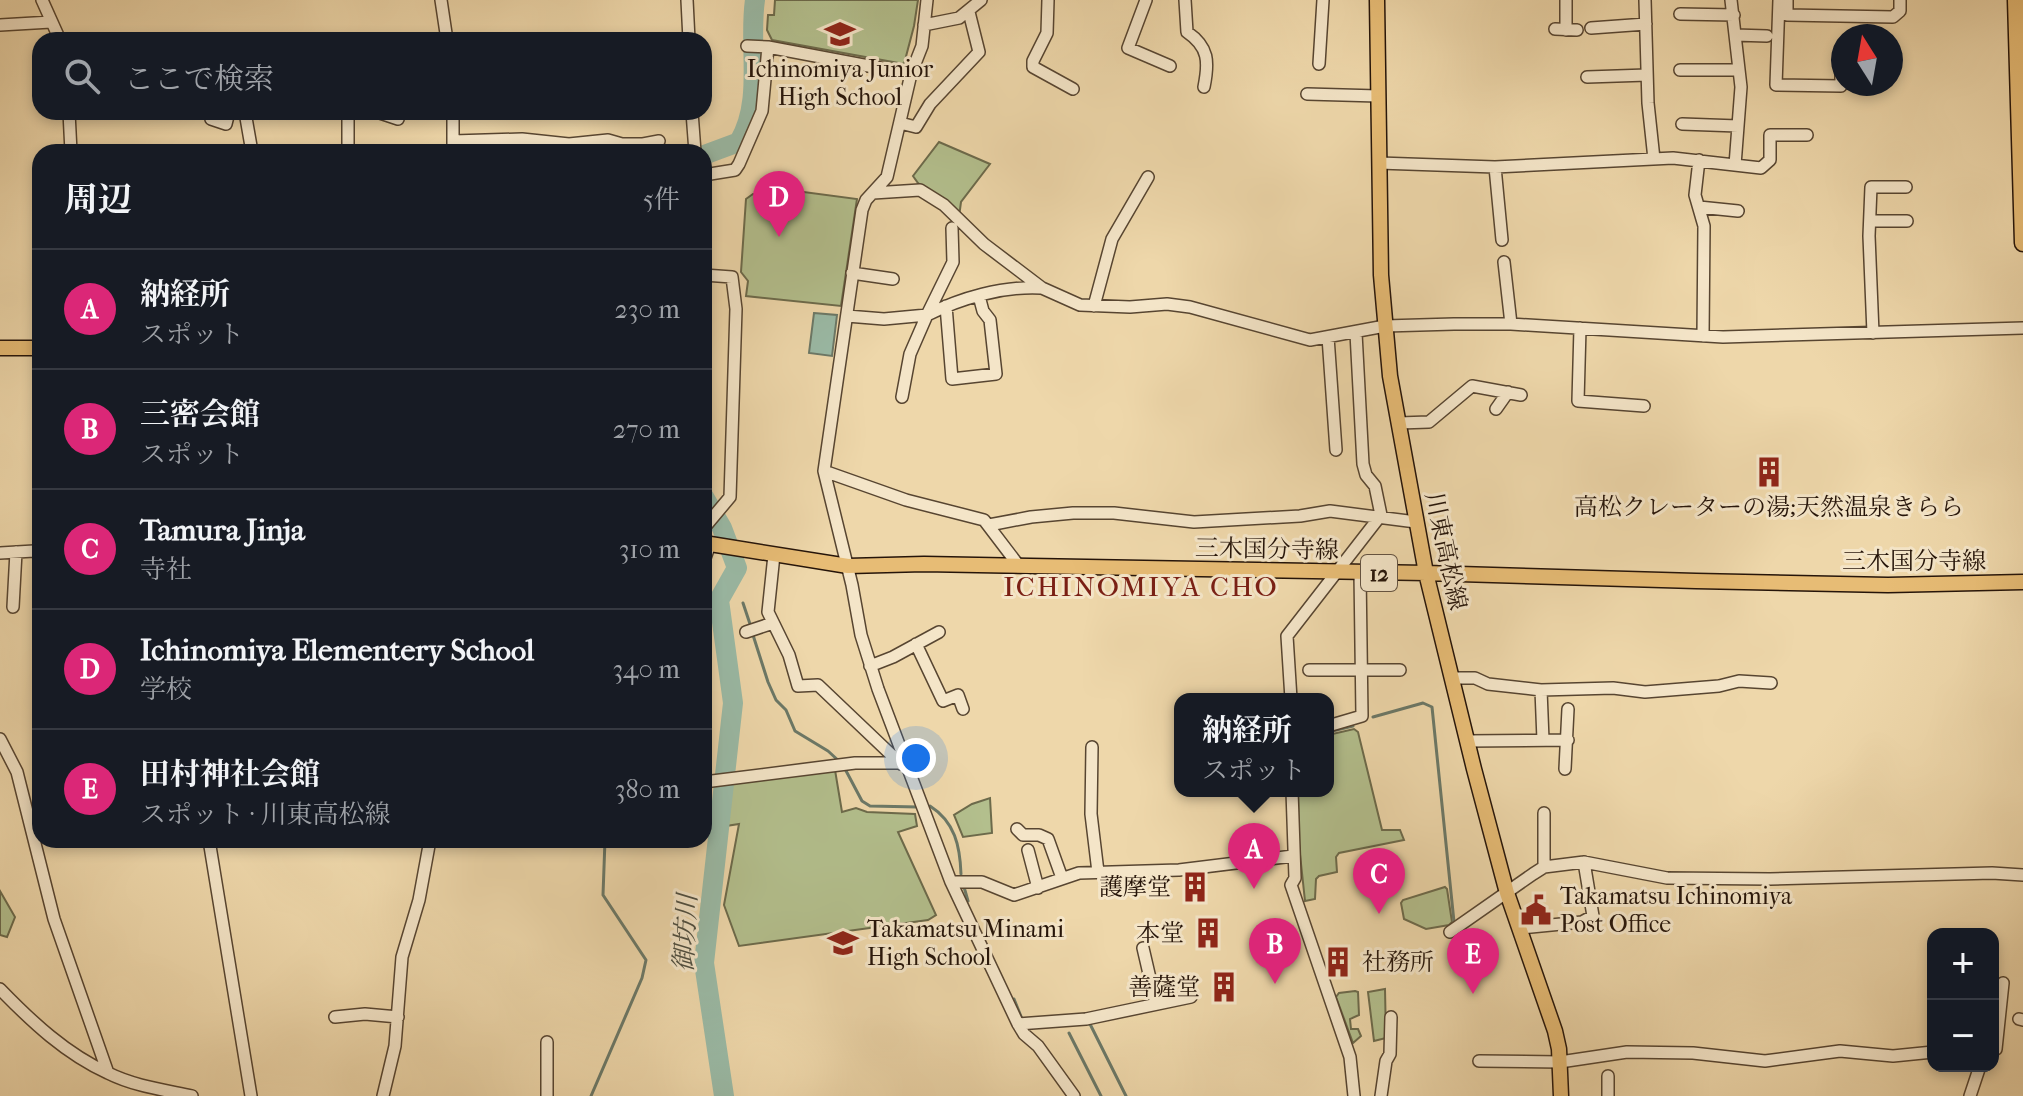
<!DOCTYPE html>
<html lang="ja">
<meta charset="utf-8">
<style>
:root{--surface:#171b24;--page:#20242c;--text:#f1f3f6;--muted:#9ea1a6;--line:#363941;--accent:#db2777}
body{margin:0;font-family:"IM FELL French Canon","Noto Serif JP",serif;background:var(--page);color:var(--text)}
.controls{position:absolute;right:24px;bottom:24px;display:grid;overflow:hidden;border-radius:16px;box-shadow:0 4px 12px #0003}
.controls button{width:72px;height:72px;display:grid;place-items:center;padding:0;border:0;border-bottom:2px solid var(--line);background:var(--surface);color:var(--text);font:40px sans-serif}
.compass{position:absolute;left:1831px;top:24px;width:72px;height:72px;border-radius:50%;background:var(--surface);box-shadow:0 4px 12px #0003;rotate:349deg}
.you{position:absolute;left:916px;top:758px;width:28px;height:28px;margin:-20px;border:6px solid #fff;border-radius:50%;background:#1a73e8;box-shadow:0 0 0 12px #1a73e833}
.badge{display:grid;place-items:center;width:52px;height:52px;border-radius:50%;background:var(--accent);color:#fff;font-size:26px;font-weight:700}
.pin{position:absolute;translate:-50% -66px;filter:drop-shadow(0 2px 4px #0008)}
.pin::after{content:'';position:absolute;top:42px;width:28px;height:24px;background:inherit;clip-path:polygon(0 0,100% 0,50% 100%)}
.popup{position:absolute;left:1174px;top:693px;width:160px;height:104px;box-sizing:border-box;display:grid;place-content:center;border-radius:16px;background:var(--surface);filter:drop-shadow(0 2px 6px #0005);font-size:26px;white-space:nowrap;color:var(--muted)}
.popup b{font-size:30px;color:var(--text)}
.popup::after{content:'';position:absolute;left:50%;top:100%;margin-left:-16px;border:16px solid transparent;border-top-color:var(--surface)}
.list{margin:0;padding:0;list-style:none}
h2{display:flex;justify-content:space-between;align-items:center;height:104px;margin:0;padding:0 32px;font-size:34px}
h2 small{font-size:26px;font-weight:400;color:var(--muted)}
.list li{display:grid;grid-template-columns:52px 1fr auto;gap:24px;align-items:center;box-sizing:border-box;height:120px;padding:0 32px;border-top:2px solid var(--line)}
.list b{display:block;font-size:30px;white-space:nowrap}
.list p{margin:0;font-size:26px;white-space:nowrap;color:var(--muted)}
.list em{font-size:26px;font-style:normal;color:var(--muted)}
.icon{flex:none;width:44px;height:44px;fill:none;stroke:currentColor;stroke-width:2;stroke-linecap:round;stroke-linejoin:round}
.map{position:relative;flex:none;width:2023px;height:1096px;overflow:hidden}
.search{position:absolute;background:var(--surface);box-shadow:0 4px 12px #0003;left:32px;top:32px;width:680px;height:88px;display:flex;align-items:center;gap:20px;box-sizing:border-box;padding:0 28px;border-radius:24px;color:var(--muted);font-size:30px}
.panel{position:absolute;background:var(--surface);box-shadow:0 4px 12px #0003;left:32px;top:144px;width:680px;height:704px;border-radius:24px}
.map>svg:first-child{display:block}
.green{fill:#b3bf8d;stroke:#6c6a4b;stroke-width:2}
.water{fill:#9abaa6;stroke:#6b7867;stroke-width:2}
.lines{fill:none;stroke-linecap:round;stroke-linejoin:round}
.stream{stroke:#6b7867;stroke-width:3}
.river{stroke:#9abaa6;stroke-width:20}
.minor-casing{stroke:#574531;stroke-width:14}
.major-casing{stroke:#251409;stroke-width:17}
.highway-casing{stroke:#251409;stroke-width:19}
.minor{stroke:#f4e5c8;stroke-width:11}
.major{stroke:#e7bc75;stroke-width:14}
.highway{stroke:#e7bc75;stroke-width:16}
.labels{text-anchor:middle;stroke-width:6;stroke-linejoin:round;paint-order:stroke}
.shield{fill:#f4e5c8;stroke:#635342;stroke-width:2}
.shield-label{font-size:22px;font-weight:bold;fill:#251409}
.poi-label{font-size:24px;fill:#251409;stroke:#f4e5c8;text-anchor:end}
.street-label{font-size:24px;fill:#251409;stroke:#f4e5c8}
.water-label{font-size:26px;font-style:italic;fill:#4e4e40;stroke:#f4e5c8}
.quarter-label{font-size:28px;letter-spacing:2px;fill:#7a1f14;stroke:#f4e5c8}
</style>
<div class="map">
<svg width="2023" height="1096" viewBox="0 0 2023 1096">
<rect width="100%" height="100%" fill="#eed7aa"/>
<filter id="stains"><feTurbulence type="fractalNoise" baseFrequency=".0025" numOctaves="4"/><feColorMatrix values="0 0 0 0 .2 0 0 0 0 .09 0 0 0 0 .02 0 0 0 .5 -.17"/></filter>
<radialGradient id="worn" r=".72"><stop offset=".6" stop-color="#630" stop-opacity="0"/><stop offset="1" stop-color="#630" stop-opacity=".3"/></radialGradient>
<path class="green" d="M775,0H918L914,26L904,64L772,40L767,30L768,15H774Z
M939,142L990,164L961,202L959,217L918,183L913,176Z
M781,189L857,199L841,306L746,296L748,281L741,272L746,199L753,194L780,196Z
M1354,729L1358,732L1382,830H1400L1404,840L1339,853L1336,857L1337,872L1319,876L1316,879L1315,899L1305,901L1299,845L1298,791H1328V735Z
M835,770L842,812L856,808L867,812L915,814L917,826L898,832L936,915L928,920L739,946L724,905L739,824L726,826L731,784Z
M990,798L992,833L963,837L954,815L972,804Z
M1445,887L1447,889L1452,922L1449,925L1426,929L1404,919L1401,903L1403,900Z
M0,891L15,917L7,937L0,935Z
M1385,989L1386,1038L1374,1041L1368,992Z
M1355,991L1358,992L1359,1015L1350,1019L1351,1029H1358L1361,1036L1353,1043L1336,997L1339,993Z"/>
<path class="water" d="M814,313L837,315L832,356L809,353Z"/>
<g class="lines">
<path class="stream" d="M743,603L751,627
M753,635L768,682L776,700L786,710L795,731L828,751L840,762
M1373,717L1423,703L1432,707L1454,922
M1328,732L1353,726
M844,767L862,801L870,806L918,807
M930,806C955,822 960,846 961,874
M964,887L968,901
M1014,999L1022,1019
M1086,1024H1090L1126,1096
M1069,1033L1101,1096
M591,1096L642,978L646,960L603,895L605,840"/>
<path class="river" d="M704,155L739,142C764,100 748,46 755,0
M704,497L722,528L737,568L719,600L733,703L704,963L724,1096"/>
<g class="minor-casing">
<path id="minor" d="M42,0L60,40
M441,0L447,40
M687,0L689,40
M927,0L922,46L911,74L887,177L866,200L862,210L824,471L852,585L861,635L878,689L951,882L1018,1024L1024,1034L1038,1046L1074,1096
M1048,0L1047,33L1033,61V67L1073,89
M1146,0L1128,48L1170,66
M1185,0L1187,32C1209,47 1209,62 1204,87
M1566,0V30
M1645,0L1648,103L1654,159
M1731,0L1741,87L1735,165
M1779,0L1776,85L1841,86V52
M1787,0V15L1893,17L1900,11V0
M1680,14L1734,15
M0,25L51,22
M924,25L959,18L981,0
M1591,28L1646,24
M1555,29L1577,30
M1735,35L1767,36
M747,46L768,47
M1319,64L1323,0
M1680,70H1739
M1587,77L1647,75
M1307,94L1378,96
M69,112L71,152
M245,112L252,152
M377,112L398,119
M453,112V152
M692,112L695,152
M211,119L226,124L229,112
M900,123L916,127L930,104L979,52L969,12
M1682,124L1738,126
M453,141L522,139L569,144L608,140L622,144H643L659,141
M348,152V112
M1699,160L1695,195L1704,226L1703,336
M1379,163L1495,167L1673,158L1761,168L1770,160V135H1807
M1495,167L1502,240
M704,175L735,170L739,164L762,111L768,47L911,74
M873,193L920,190L944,205L984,244L1042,288L1080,305L1130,307L1167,304L1190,307L1310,340L1385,326L1454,324H1511L1723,337L2023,328
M1699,207L1738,211
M1870,221H1907
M1504,262L1511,324
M852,273L893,279
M704,275L732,277L736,309L730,497L704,528
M946,306L952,379L996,374L990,320L983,311L979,296
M1094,306L1112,239L1148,177
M847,316L884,319L927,315L953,262L952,228
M1580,328L1578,401L1644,406
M1873,333L1869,236L1871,187H1906
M1328,337L1336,450
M902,397L910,354L927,315C961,298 1002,286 1041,288
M1496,409L1508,392
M1399,423L1429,422L1472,386L1521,395
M824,471L906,500L984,520L1019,566
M989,525L1031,517L1073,513H1114L1194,522L1300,516L1330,511L1416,522
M0,553L34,551L40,553
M774,555L768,612L789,655L798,686L818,685L901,764
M704,561L710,544
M13,607L16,552
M746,632L773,623
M916,644L943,701L958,695L963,709
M870,666L893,657L939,632
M1309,670H1400
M1452,678H1475L1488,684L1541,690L1613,688L1645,692L1719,686L1739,681L1771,683
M1541,690L1543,740
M1291,699L1287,636L1381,515L1375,486L1366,475L1363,464L1356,333
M1328,726L1362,716L1360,573
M0,739L17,772L54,919L108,1073
M1467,741L1568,740
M1092,747L1091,814L1098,872
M1565,769L1568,709
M704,782L855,763H903
M1292,791L1295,878L1291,885L1350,1057L1354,1096
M1544,813V867
M1017,829L1023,835H1039L1048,839L1062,878
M209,840L251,1096
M1028,850L1038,888
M951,882H982L1014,895L1079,873L1179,870L1293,856
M1520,928L1582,922L1593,916L1584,862
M1450,932L1533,874L1544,867L1584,862L1667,878L1770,879L1992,873L2023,875
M1143,948L1156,1004
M0,989C32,1022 66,1054 108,1073C134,1086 164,1090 192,1096
M335,1017L365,1014L398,1017
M2019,1019L2023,1020
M1018,1024L1086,1019L1191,997
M1993,1050L1996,1049L2003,983
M1479,1061L1560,1062L1627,1052L1693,1053L1765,1061L1840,1051L1893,1056L1933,1052
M383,1096L395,1046L402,957L419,900L430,840
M547,1096V1042
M1381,1096L1386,1061L1390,1054L1391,1017
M1608,1096V1076
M1970,1096L1980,1066"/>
</g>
<g class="major-casing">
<path id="major" d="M1377,0L1381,275L1390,376L1426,573L1474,769L1507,893L1555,1031L1559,1049L1561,1096
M0,348H40
M704,543L848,566L924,564L1426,573L1696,581L1888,585L2023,582"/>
</g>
<g class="highway-casing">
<path id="highway" d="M2016,0L2023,243"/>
</g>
<use href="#minor" class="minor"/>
<use href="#major" class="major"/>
<use href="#highway" class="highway"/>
</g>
<defs>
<g id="school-bare" transform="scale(2.4)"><path d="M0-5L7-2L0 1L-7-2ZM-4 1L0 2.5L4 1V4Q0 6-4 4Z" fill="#8f2418" stroke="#f4e5c8" stroke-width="2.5" paint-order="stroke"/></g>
<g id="building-bare" transform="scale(2.4)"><path d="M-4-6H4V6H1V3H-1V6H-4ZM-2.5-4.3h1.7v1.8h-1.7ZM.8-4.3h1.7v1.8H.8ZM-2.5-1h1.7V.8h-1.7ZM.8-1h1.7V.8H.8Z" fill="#8f2418" stroke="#f4e5c8" stroke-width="2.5" paint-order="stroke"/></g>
<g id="civic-bare" transform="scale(2.4)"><path d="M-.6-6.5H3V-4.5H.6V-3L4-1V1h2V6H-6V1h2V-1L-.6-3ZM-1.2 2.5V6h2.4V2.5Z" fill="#8f2418" stroke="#f4e5c8" stroke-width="2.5" paint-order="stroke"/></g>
</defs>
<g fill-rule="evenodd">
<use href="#school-bare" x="840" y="34"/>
<use href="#building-bare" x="1769" y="472"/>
<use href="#building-bare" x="1195" y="887"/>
<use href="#civic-bare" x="1536" y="910"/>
<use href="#building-bare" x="1208" y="933"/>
<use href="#school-bare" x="843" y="943"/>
<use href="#building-bare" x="1338" y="962"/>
<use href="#building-bare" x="1224" y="987"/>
</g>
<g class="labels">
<rect class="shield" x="1361" y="555" width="36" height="36" rx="6"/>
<g class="shield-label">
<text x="1379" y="581">12</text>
</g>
<g class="poi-label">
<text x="840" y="77" text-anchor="middle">Ichinomiya Junior<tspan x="840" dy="28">High School</tspan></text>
<text x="1769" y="515" text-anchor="middle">高松クレーターの湯;天然温泉きらら</text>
<text x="1171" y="895">護摩堂</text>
<text x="1560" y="904" text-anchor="start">Takamatsu Ichinomiya<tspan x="1560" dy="28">Post Office</tspan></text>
<text x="867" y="937" text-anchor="start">Takamatsu Minami<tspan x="867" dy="28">High School</tspan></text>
<text x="1184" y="941">本堂</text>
<text x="1362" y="970" text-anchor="start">社務所</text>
<text x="1200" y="995">善薩堂</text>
</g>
<g class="street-label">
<text transform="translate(1267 549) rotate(1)" y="8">三木国分寺線</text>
<text transform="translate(1446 551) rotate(78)" y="8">川東高松線</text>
<text x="1914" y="569">三木国分寺線</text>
</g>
<g class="water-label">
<text transform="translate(685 933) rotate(-87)" y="9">御坊川</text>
</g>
<g class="quarter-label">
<text x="1141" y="596">ICHINOMIYA CHO</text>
</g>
</g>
<rect width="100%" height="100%" filter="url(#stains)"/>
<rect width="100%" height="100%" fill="url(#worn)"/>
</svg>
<div class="controls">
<button>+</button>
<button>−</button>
</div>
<svg class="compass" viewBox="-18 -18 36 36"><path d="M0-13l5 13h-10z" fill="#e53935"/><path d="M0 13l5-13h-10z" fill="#9ea1a6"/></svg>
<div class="you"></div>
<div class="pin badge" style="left:1254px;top:889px">A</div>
<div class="popup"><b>納経所</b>スポット</div>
<div class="pin badge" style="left:1275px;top:984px">B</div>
<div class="pin badge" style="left:1379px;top:914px">C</div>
<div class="pin badge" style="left:779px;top:237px">D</div>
<div class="pin badge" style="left:1473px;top:994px">E</div>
<div class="search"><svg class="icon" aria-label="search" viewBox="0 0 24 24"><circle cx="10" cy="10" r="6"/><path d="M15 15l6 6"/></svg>ここで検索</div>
<section class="panel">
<h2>周辺<small>5件</small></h2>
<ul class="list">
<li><span class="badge">A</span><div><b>納経所</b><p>スポット</p></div><em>230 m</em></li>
<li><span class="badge">B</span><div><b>三密会館</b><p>スポット</p></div><em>270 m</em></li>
<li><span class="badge">C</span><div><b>Tamura Jinja</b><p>寺社</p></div><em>310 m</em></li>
<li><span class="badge">D</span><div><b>Ichinomiya Elementery School</b><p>学校</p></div><em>340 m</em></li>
<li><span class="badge">E</span><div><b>田村神社会館</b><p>スポット · 川東高松線</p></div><em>380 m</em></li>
</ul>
</section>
</div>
